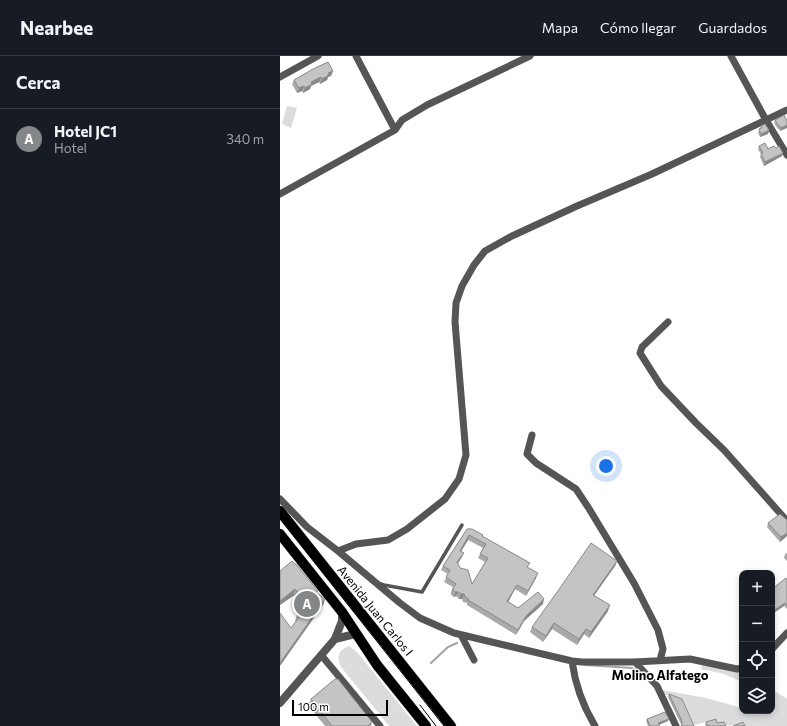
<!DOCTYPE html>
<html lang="es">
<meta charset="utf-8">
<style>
:root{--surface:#171b24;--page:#20242c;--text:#f1f3f6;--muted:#9ea1a6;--line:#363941;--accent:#858687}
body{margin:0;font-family:Commissioner,sans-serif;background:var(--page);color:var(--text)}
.controls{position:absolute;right:12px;bottom:12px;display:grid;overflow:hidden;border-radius:8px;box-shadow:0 2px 6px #0003}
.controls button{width:36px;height:36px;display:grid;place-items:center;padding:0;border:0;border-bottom:1px solid var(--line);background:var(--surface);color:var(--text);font:20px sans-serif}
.scale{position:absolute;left:12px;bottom:10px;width:96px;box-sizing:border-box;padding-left:4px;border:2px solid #000;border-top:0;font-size:11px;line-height:14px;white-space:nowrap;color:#000;-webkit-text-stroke:3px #fff;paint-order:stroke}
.you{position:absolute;left:326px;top:410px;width:14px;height:14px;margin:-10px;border:3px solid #fff;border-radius:50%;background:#1a73e8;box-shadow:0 0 0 6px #1a73e833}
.badge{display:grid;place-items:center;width:26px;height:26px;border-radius:50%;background:var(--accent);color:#fff;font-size:13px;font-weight:700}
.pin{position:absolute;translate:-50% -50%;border:2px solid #fff;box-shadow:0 1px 4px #0006}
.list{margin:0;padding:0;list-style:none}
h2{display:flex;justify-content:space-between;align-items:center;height:52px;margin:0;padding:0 16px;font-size:17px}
h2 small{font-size:13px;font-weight:400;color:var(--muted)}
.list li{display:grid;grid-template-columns:26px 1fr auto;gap:12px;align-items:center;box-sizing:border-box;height:60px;padding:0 16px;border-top:1px solid var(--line)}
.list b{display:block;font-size:15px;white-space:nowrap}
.list p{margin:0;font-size:13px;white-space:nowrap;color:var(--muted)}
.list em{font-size:13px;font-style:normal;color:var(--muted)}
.icon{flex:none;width:22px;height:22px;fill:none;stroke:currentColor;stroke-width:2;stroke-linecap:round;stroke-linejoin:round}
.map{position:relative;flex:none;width:507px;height:670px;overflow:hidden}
header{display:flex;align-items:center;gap:24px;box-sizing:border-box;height:56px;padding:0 20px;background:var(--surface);border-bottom:1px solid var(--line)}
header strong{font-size:19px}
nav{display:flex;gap:22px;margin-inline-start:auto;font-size:14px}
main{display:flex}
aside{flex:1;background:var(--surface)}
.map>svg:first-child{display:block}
.green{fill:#dcdcdc}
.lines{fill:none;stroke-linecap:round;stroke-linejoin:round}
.stream{stroke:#a3a3a3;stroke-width:2}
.primary-casing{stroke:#dbdbdb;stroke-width:11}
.service{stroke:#555;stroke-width:3.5}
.minor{stroke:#555;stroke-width:7}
.tertiary{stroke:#555;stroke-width:8}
.primary{stroke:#000;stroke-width:10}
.tram{stroke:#000;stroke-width:1}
.wall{fill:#a9a9a9;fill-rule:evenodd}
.shaded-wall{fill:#898989}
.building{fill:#c4c4c4;stroke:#898989;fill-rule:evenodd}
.labels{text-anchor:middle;stroke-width:3;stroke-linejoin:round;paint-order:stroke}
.street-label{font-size:12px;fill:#000;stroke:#fff}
.neighbourhood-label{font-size:13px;font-weight:bold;fill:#000;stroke:#fff}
</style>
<header>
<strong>Nearbee</strong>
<nav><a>Mapa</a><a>Cómo llegar</a><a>Guardados</a></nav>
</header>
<main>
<aside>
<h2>Cerca<small></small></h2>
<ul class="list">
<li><span class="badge">A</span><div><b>Hotel JC1</b><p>Hotel</p></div><em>340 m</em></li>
</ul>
</aside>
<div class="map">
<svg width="507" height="670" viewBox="0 0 507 670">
<rect width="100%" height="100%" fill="#fff"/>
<path class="green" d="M7,50L17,52L11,72L2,68Z
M69,590L77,596L137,670H109L61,611C56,601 58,594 69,590Z
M422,609L462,615V626L444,618L421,613Z
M492,633L507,643V670H465L464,667C455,670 447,670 438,668L436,664L414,669L403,645L384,638L382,634L426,642L462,652V655H492Z"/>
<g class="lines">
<path class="stream" d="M151,607L168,591L177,587
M305,609L352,612L360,615"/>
<g class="primary-casing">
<path id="primary" d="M0,455L171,670
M0,478L62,556L97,609L146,670"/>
</g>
<path class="service" d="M101,528L104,529L142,536L182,469"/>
<path class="minor" d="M76,0L115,74
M451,0L486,64L507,99
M0,21L38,0
M0,138L115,74L122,64L147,49L250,0
M388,266L362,291L360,297L381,330L416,367L444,394L507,465
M252,379L247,398L256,407L296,433L308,451L354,527L378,574L383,593L380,604
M0,443L27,471L58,495L120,547L140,562L174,577L292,605L302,606H355L410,603L457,613L462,612
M58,495L76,488L108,484L127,473L165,443L179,423L186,399L175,266L176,247L182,230L194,209L205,195L232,180L297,150L372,118L507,54
M181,579L194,604
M492,593L507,577
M42,600L100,670
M292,605C295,628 303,650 315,670
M355,606L377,630L396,670"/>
<path class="tertiary" d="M55,583L75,578
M0,647L55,583L62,565V556"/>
<use href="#primary" class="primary"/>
<path class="tram" d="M0,463L164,670
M140,649L156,670"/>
</g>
<path class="wall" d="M53,15L51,20L48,21L47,24L40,28L39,26L31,30L30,33L23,37L22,35L17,37L12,28L14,24Z
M495,64L507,65L500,75L499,73H498L494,67Z
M481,70L489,74L488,78L480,81L478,77Z
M479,90L488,93L502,100L484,110L480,101L481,98L478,93Z
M488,467L507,480L500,486L487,471Z
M187,473L203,479L202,481L248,512L256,522L246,540L235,533L228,546L238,552L263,548L244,565L236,579L187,549V547L183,546L182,543H179L176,540L174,541L171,539V536L173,531L164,526L168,518L161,514L163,510ZM188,484L203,492L198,502L205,506L192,528L180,512L178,507L182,501L181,495Z
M507,497V505L504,502L505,498Z
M337,505L335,510L314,539L328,555L309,582L304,578L297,589L272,573L263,586L250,576L252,571Z
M0,515L37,537L45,543L43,549L11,572L16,566L15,565L17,559L22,552L13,540L0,549Z
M507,524V553L504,550L492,558V533Z
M389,638L414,670H401V668L388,641Z
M31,643L92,666L91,670H45L28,649Z
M367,663L388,665L379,669L380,670H368L366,664Z
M426,666L437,667L446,670H426L425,669Z"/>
<path class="shaded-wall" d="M53,15L51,20L48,21L47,24L40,28L42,23L48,17Z
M41,21L39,26L31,30L30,33L23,37L25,32L31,26Z
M24,30L22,35L17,37L19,32Z
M507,69V72L500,75L501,72Z
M489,74L488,78L480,81L481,78Z
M503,97L502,100L484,110L485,106Z
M507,477V480L500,486L501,481Z
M189,479L188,484L179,499L180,495Z
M184,497L182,501L176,510L177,506Z
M337,505L335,510L311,544L313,539Z
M258,517L256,522L246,540L248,535Z
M237,529L235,533L226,550L227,545Z
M15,533L13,540L0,549V545Z
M175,536H178L176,540L174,541Z
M181,538H184L182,543H179Z
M45,543L43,549L0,610V607Z
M264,543L263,548L244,565L236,579L238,574L246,560Z
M505,547L504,550L492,558L493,555Z
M330,549L328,555L309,582L311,576Z
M274,567L272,573L263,586L266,580Z
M306,573L304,578L297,589L299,583Z
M389,663L388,665L378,669V667Z"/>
<path class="building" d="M48,6L53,15L48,17L49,19L42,23L41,21L31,26L32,28L25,32L24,30L19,32L14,24L33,13Z
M504,59L507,65V69L501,72L500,70H499L495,64Z
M485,68L489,74L481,78L479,73L482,72L481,70Z
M485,87L488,93L494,90L496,92L499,90L503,97L485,106L481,98L483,97L479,90Z
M500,458L507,464V477L501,481L488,467Z
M187,473H192L203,479L202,480L250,507L247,511L258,517L248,535L237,529L227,545L238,552L258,536L264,543L246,560L238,574L188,544L189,543L185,541L184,538H181L178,536H175L173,534V532L176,528L166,521L170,514L163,510ZM189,479L206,488L200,498L208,502L192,528L188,514L180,512L177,506L184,497L180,495Z
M311,487L337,505L313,539L330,549L311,576L306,573L299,583L274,567L266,580L252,571L280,532Z
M12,505L15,508H16L38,535L36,536L45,543L0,607V557L11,572L20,560L17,559L26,547L15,533L0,545V515Z
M506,522L507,524V549L505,547L493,555L492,554V533Z
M55,623H58L92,666L88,670H52L31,643Z
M389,638L402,643L414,670H401L402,668V665Z
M385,656L389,663L378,667L380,670H370L367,663Z
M436,663L437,667L444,666L446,670H428L426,666Z
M463,666L465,670H453Z"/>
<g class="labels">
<g class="street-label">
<text transform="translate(95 555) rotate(51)" y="4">Avenida Juan Carlos I</text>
</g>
<g class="neighbourhood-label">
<text x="380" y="624">Molino Alfatego</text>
</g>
</g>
</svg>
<div class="controls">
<button>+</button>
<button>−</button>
<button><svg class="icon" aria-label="locate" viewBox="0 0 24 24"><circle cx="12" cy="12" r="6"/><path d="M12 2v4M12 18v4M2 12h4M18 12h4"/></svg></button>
<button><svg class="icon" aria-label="layers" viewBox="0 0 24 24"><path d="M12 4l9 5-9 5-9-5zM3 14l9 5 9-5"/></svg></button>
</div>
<div class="scale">100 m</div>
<div class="you"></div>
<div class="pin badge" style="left:27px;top:548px">A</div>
</div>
</main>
